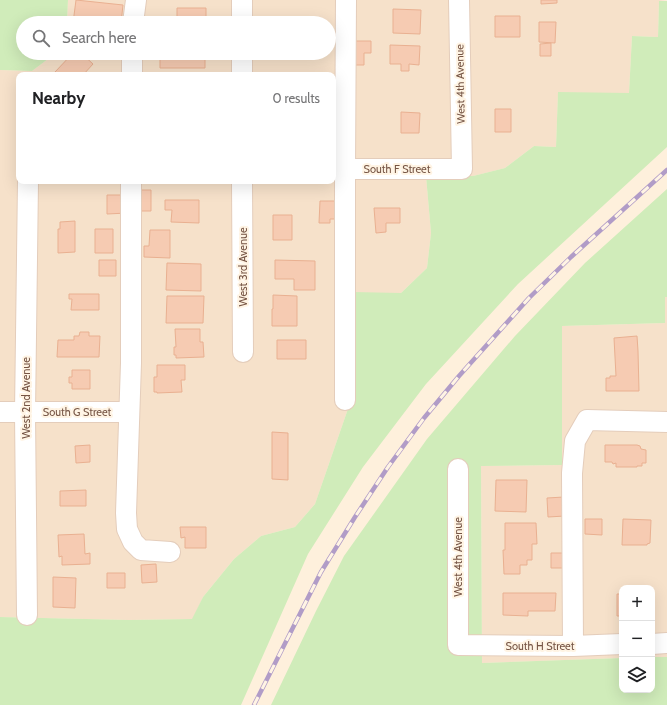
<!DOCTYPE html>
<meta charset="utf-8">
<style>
:root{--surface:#fff;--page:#f2f2f2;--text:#202124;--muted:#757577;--line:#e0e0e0}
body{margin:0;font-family:Cabin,sans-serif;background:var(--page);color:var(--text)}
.controls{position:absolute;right:12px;bottom:12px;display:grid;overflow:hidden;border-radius:8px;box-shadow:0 4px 16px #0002}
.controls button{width:36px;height:36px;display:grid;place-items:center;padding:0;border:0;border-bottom:1px solid var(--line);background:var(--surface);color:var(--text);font:20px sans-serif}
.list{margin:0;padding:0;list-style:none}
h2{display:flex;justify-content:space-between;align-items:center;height:52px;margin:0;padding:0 16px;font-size:17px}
h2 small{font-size:13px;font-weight:400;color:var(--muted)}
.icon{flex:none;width:22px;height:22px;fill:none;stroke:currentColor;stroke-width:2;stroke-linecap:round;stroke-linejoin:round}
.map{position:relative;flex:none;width:667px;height:705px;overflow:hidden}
.search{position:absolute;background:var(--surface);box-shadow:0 4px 16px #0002;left:16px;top:16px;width:320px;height:44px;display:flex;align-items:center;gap:10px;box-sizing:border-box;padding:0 14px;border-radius:22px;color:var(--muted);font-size:15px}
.panel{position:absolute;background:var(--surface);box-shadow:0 4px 16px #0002;left:16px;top:72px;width:320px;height:112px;border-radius:8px}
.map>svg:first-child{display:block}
.residential{fill:#f6e1ca;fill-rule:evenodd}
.green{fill:#d0ecba}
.building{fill:#f6cbb2;stroke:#e9b091}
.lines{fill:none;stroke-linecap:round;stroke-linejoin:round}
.minor-casing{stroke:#e4cdbb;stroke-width:22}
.minor{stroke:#fff;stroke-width:20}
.rail-casing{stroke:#b19cc7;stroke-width:4.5}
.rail{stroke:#fff4e4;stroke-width:3;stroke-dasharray:9;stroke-linecap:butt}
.labels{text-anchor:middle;stroke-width:4;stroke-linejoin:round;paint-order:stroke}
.street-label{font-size:11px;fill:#755444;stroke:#fff4e4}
</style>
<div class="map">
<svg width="667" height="705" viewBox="0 0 667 705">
<rect width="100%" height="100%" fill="#fef0dc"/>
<path class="residential" d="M68,0H667L659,1L658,37L632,36L629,93H558L556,147L534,146L505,168L473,176H426L431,233L427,268L401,293L350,403L315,504L295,527L261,536L234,559L203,597L193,619L129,620L0,617V70L32,71L56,53H329V23H67ZM19,75H333V181H19Z
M665,297H667V657H652V588H622V658L482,663L481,466L562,465V326L665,323Z"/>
<path class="green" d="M0,0H68L67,23H23V53H56L32,71L0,70Z
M659,1H667V147L518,284L426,384L363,467L308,554L241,705H0V617L129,620L192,619L203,597L234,559L261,536L295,527L315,504L350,403L353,292L401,293L427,268L431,233L426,176H473L505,168L534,146L556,147L558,92L629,93L632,36L658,37Z
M667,189V297H665V323L562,326V465L481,466L482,663L622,658V690H652V657H667V705H271L316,611L344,556L427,439L515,336L585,263Z"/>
<path class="building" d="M76,0L123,5L121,23H73Z
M541,0H557V3L541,4Z
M177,8H206V19H208V23H160V17H177Z
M393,9L421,10L420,34L393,33Z
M495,16H520V37H495Z
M539,22H556L555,43L539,42Z
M351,41H371V53H364V65H350Z
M551,43V56H540V44Z
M390,45L420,46L419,65L409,64V71H401V64H390Z
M73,53H81L93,64L83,75H59L55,72Z
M160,53H205V68H160Z
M145,74H181V75H145Z
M495,109H511V132H495Z
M401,112L420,113L419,133H401Z
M137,190H151V211H137Z
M107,195H127V213L107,214Z
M165,200H199V223L171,222L172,210H165Z
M320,201H340V219H330V223H319Z
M374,208H400V223H386V232L376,233Z
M273,215H292V240H273Z
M75,221V252L58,253V229H60V222Z
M95,229H113V253H95Z
M150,230H170V258L144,257V246H149Z
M99,260H116V276H99Z
M275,260L315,261V290H294V279H275Z
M167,263L201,264V291L166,290Z
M69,294H99V310H71L72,299H69Z
M273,295L297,296V326H272V309H273Z
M167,296H204L203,323H166Z
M175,329H200V342H203L204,357L176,358V355H174V347H176Z
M80,332H89V336H100L99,357H57L58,340H74V336H79Z
M637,336L638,351L639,391H606V378H610V376H616L614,338Z
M277,340H306V359H277Z
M157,365H185V380H181L182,392L157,393V392H154V377H157Z
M72,370H90V389H72V383H69V377H72Z
M272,432L288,433V480L272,479Z
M90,445V462L76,463L75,446Z
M605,445H637L640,446L641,449L646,450V463H642V466H637V467H616V463L613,464L612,462H605Z
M496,480H527L526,512L495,511Z
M86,490V506H60V491Z
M564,497L565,516L548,517L547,498Z
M585,519H602V535L585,534Z
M623,519L651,520L650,543L647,544V545H622Z
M505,523H536L537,544H532V560H527V565H520V574H504L503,550H505Z
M180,527H206V548H185V537L181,538Z
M84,534L85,554L90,553V564L62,565V556L59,557L58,535Z
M551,553H564V568H551Z
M156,564L157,582L142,583L141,565Z
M107,573H125V588H107Z
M53,577L76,578L75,608L53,607Z
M503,593H556L555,611H528V616L503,615Z
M617,594H622V616H617Z"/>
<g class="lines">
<g class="minor-casing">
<path id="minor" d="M242,0V23
M133,23L136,0
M242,53V75
M132,75V53
M333,169H462L459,0
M131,181V363L126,513L127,529L133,542L141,550L170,552
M242,181L243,352
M345,400V169L346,0
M0,412H129
M458,469V645L573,646L622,644
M27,615L25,413L28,181
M652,644L667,643
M573,646L572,473L575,441L587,420L667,422"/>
</g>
<use href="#minor" class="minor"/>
<g class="rail-casing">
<path id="rail" d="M254,705L321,572L355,517L388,467L424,418L459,376L529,298L571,257L667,170"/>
</g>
<use href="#rail" class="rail"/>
</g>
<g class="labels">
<g class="street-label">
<text transform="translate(460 84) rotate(-91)" y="4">West 4th Avenue</text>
<text x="397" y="173">South F Street</text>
<text transform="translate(243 267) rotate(-90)" y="4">West 3rd Avenue</text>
<text transform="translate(26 398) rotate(-90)" y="4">West 2nd Avenue</text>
<text x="77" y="416">South G Street</text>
<text transform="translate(458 557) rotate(-90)" y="4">West 4th Avenue</text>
<text x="540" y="650">South H Street</text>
</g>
</g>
</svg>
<div class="controls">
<button>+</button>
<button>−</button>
<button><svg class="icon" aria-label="layers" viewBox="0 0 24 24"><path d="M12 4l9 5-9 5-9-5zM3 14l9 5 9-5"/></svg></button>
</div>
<div class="search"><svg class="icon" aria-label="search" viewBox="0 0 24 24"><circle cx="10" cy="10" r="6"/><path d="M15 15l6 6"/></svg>Search here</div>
<section class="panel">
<h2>Nearby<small>0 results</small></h2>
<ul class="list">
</ul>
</section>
</div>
